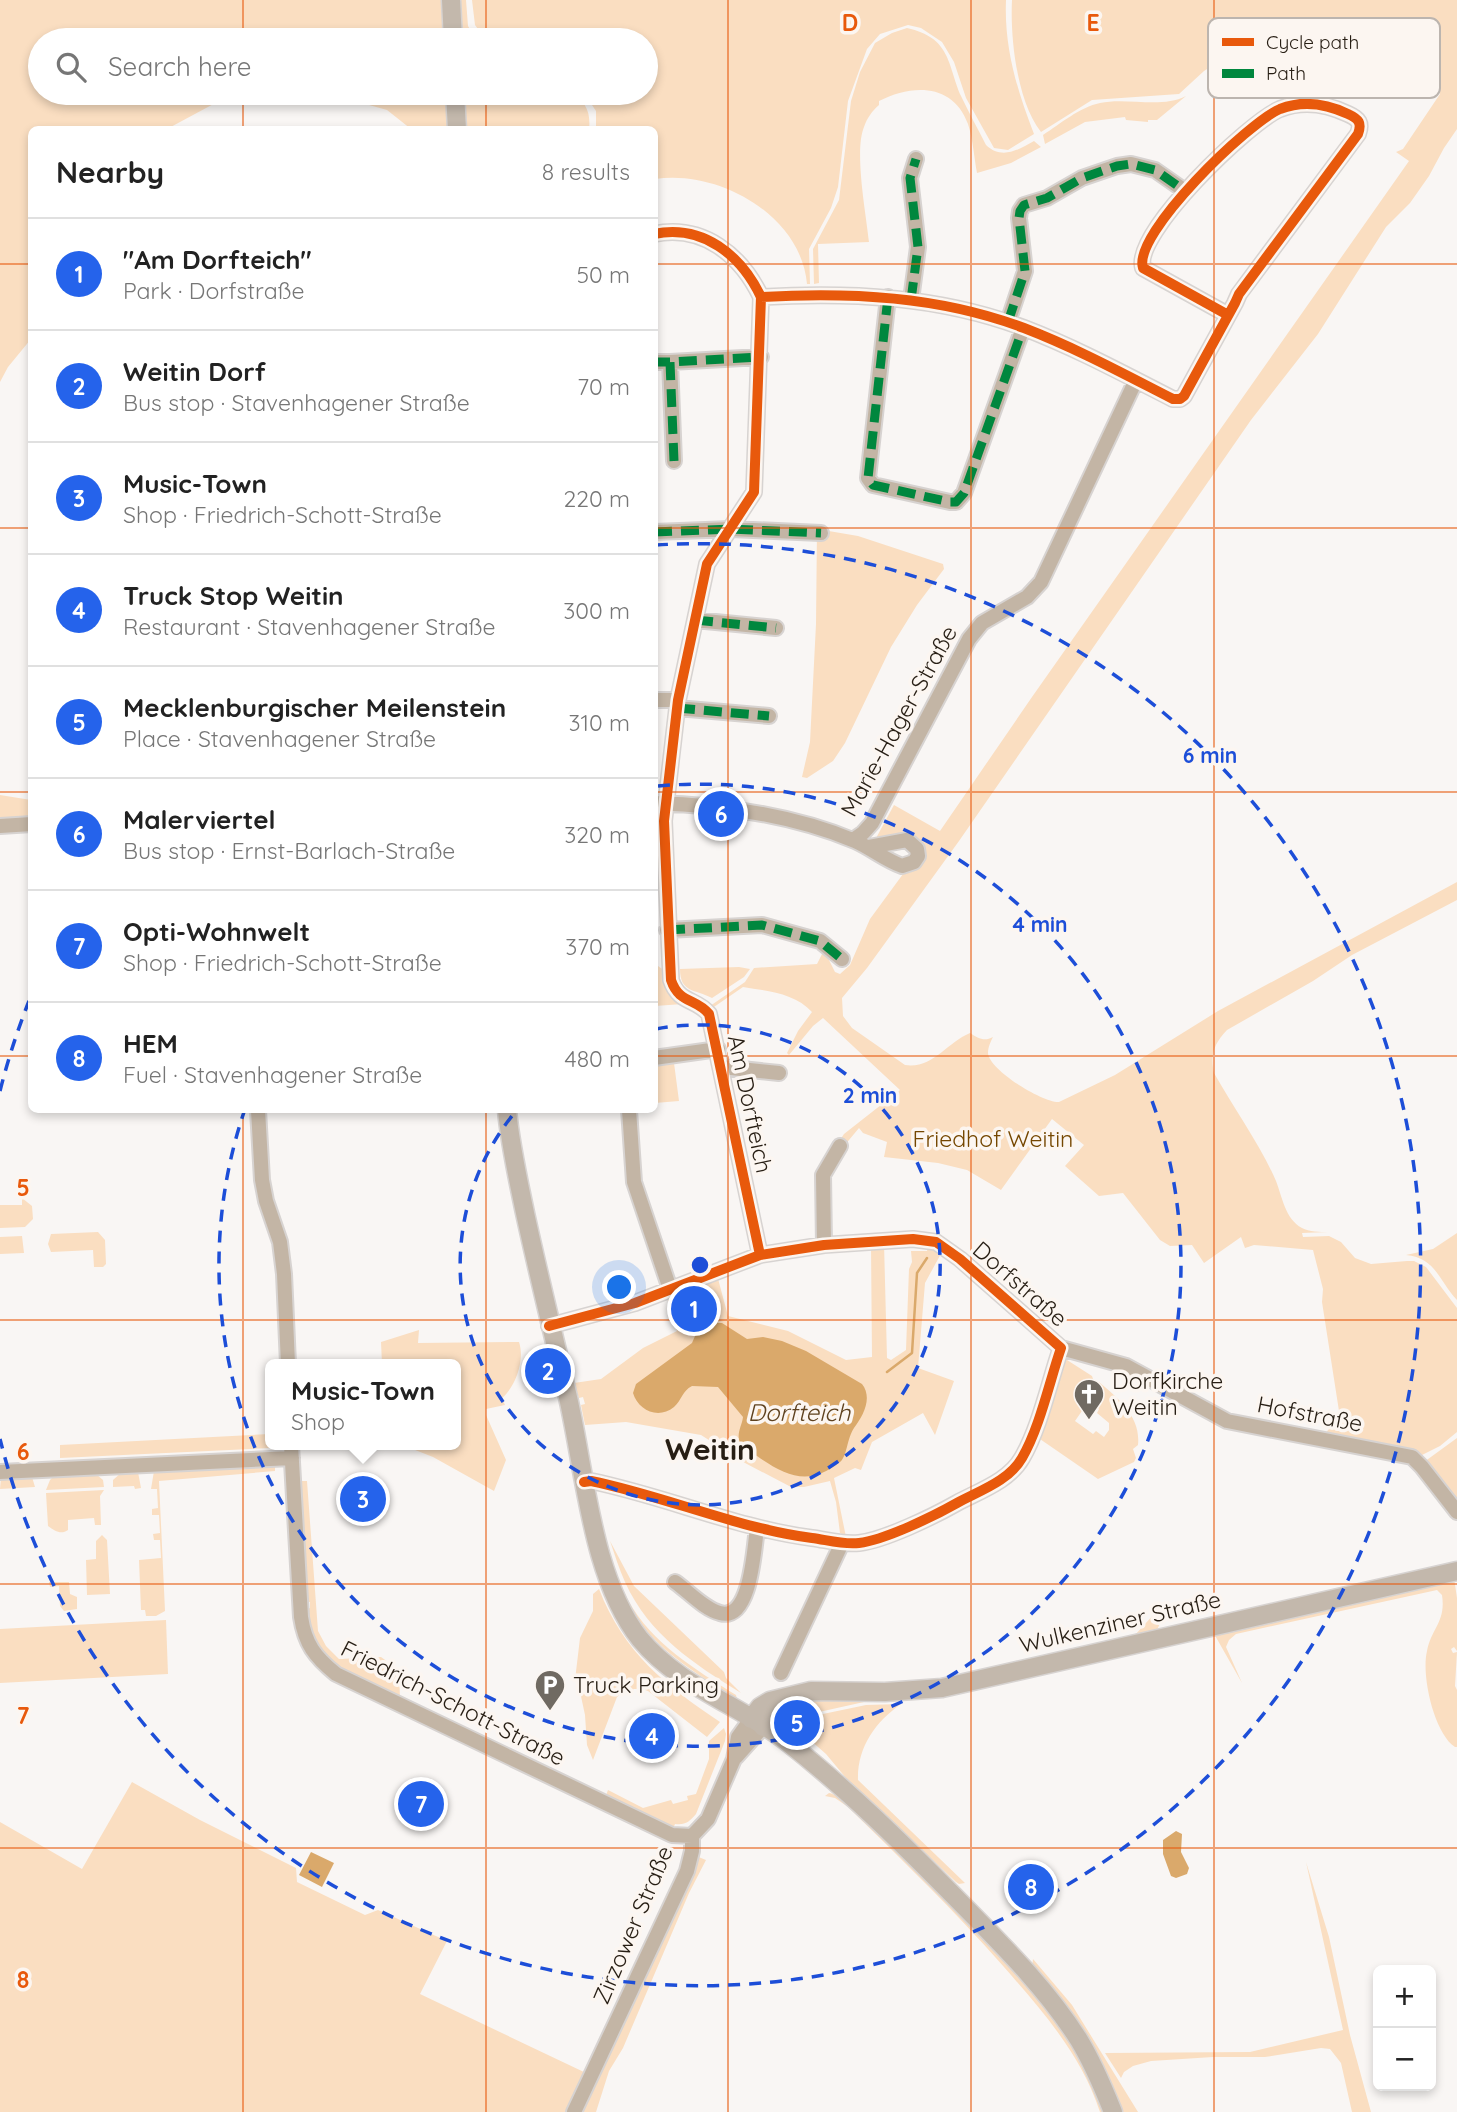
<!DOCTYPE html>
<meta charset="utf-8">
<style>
:root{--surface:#fff;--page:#f6f6f6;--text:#222;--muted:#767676;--line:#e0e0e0;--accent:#2563eb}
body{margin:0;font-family:Quicksand,sans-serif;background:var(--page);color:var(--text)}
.controls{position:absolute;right:21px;bottom:21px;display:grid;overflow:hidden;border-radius:10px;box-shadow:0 4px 10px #0003}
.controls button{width:63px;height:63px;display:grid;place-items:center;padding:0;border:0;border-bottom:2px solid var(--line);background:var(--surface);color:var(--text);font:35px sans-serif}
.you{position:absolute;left:620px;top:1288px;width:24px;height:24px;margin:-18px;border:5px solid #fff;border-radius:50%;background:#1a73e8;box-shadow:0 0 0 10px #1a73e833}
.badge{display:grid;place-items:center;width:46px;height:46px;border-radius:50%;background:var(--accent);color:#fff;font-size:23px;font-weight:700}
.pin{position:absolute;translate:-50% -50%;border:4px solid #fff;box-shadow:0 2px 7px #0006}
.popup{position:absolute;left:265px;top:1359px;width:196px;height:91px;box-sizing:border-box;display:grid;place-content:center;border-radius:10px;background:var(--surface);filter:drop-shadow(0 2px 5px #0005);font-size:23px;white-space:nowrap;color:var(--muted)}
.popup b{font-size:26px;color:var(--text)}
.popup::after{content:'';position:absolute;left:50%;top:100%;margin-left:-14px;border:14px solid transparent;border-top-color:var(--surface)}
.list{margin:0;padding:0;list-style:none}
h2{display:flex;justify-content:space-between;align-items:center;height:91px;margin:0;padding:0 28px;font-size:30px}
h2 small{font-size:23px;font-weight:400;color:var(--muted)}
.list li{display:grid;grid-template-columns:46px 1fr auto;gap:21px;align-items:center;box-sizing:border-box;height:112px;padding:0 28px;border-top:2px solid var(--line)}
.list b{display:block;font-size:26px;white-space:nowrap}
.list p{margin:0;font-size:23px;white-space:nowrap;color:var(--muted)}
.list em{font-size:23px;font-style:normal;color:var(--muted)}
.icon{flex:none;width:38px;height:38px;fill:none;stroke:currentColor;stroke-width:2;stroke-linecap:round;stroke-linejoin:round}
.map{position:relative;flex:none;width:1457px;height:2112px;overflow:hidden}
.search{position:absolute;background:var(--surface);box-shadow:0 4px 10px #0003;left:28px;top:28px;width:630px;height:77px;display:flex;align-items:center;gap:18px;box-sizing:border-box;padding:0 24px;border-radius:38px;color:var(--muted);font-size:26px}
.panel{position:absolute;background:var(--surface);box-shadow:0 4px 10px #0003;left:28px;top:126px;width:630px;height:987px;border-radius:10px}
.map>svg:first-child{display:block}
.green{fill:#fadec1}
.water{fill:#daa96b}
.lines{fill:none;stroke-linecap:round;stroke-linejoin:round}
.stream{stroke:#daa96b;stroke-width:2.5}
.minor-casing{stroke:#d7d3d1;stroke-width:18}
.major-casing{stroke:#d7d3d1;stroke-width:21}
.minor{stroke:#c3b5a5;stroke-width:14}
.major{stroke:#c3b8ac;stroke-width:18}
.quiet{stroke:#00873e;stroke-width:9;stroke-dasharray:18 9;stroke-linecap:butt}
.cycleway-casing{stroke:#fcf6f1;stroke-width:15}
.cycleway{stroke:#e8590c;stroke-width:10}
.grid{fill:none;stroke:#e8590c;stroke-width:2;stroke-opacity:0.55}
.ring{fill:none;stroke:#1d4ed8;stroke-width:3.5;stroke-dasharray:12 9}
.labels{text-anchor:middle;stroke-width:7;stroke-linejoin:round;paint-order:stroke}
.street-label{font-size:23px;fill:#271e14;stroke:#fcf6f1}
.park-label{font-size:23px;fill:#754701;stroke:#fcf6f1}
.poi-label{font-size:23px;fill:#271e14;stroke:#fcf6f1;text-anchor:start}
.water-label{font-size:24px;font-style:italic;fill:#5f421f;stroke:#fcf6f1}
.district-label{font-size:30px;font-weight:bold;fill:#271e14;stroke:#fcf6f1}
.key{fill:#fcf6f1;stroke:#bcb5af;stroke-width:2}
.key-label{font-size:19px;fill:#271e14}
.grid-label{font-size:23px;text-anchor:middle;font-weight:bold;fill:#e8590c;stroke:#fcf6f1;stroke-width:7;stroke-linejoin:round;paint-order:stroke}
.centre{fill:#1d4ed8;stroke:#fcf6f1;stroke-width:3.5}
.ring-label{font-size:21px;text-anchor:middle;font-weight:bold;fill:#1d4ed8;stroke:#fcf6f1;stroke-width:7;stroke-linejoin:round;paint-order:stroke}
</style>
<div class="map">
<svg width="1457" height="2112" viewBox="0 0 1457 2112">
<rect width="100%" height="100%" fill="#f9f6f4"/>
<path class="green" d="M0,0H444L446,40H40V93H234L167,129L32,130L31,339L8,367L0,382Z
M456,0H466L468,26L476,40H458Z
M472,0H1006C1004,48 1017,90 1034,134L1008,150L994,148L966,98L954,62L942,42L921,28L908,25L880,34L867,49L848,101L838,187L831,208L809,249L810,284H807C801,215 718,169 655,179L654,130L596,129V111L584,93H646V40H486L475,25Z
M1012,0H1457V129L1444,148L1429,176L1410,203L1386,227L1318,334L1251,420L959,841L867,968L842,998L843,1016L852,1028L905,1065C933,1069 946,1043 970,1033C978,1038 984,1042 993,1037C991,1041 988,1047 988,1053C989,1070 1043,1103 1059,1102L1115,1075L1218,1011L1457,882V900L1352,955L1313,981L1227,1030C1214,1044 1210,1054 1214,1073C1233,1107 1261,1146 1276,1181C1282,1196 1285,1219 1302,1228C1309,1232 1320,1232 1328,1232L1302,1233L1303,1237L1329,1236L1341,1242L1355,1258L1371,1264L1407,1261H1414L1426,1267L1457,1308V1432L1440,1446L1420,1456L1324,1435L1337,1419L1339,1411L1322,1302L1323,1289L1313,1250L1254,1245L1245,1248L1241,1237L1204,1263L1192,1245L1170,1246L1160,1240L1123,1193L1099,1196L1065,1166L1084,1145L1052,1119L1001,1190L967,1170L938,1163L884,1157L887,1142L863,1133L859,1128L844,1146L838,1143L844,1134L900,1090L823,1018L813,1026L789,1055L787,1053L798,1031L812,1012C795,993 767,991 743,987L711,1009L710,1006L745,982L754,968L817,964L824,950L835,972L840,974L850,965L870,919L903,874L911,872L921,864L925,853L924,845L913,836L875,840L894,805L940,831L1032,697L1409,161L1396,152L1403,149L1440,94L1439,90L1378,51L1336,37L1314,34L1291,35L1267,39L1238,49L1204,71L1179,94L1092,100L1041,132C1017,102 1010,37 1012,0Z
M907,28C951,38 947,63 961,96C969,113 978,129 986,145C1002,160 1018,150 1034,141L1041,147L1011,163L977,173C974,157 973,139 968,124C953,83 912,84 879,101V105C872,111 867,118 864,127C854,151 866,213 869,242L818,244L819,283L814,284L813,249L839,200L851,101L860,72L875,43L892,33Z
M326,93H449L451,129H411L387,110Z
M461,93H570C586,101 591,112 589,130L463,129Z
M1186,96L1157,120H1148V122L1126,120L1125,117L1085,122L1045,144L1043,135C1060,124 1080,107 1100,103C1127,97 1161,109 1186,96Z
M817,529L858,536L943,564L944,569L917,605L891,647L845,743L833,761L807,778L802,777L810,742L816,624Z
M0,795L31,800V818L0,819Z
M654,857L658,966L665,971L683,1004L655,1006Z
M739,967L750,969L744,977L712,998C695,989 680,993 680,969Z
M674,1063L679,1101L655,1103L654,1064Z
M22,1198L32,1206L33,1219L25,1227L0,1228V1205H22Z
M98,1232L105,1240L106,1264L103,1267H94L93,1250L51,1252L48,1244L51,1234Z
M1457,1233V1300C1439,1281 1436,1258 1406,1255L1433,1249Z
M22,1236L24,1253L0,1254V1237Z
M884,1243L887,1358L891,1360L906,1350L909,1269L912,1262L911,1251H927L928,1244L943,1250L925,1283L918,1368L954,1381L935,1435L923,1413L872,1442L861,1470L855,1468L834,1478L846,1537L840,1533L836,1502L830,1481L804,1487H791L745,1463L701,1435L626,1422L585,1425L581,1405L585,1404L583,1397L579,1398L574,1383L601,1379L643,1348L677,1331L666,1294L670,1293L676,1307L685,1304L680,1289L717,1275L728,1316L788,1331L846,1360L872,1357L871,1245Z
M419,1330L418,1343L519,1342C525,1360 516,1386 502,1398L505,1405L486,1409V1415L506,1460L494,1491L433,1457L410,1448L387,1450V1445H456V1364H382L381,1342Z
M1067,1360L1092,1376L1093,1379L1084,1399L1094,1408L1091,1414L1084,1408L1075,1421L1093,1434L1096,1431L1104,1437L1109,1430V1423L1097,1413L1099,1409L1088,1399L1096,1382H1099C1119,1399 1141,1417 1138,1445L1133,1449L1136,1458L1134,1462L1098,1479L1037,1437L1062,1363Z
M270,1434V1445H276L270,1448L60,1458V1445Z
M1457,1438V1505L1424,1462Z
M265,1465L275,1467V1471L159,1481L165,1611L156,1616H146L145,1610H141L139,1560L161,1558L160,1540H154L153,1534L160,1533L159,1515H152V1509L158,1508L157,1489H151L154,1471Z
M122,1472H138L141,1488L135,1489L134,1486L113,1487V1480Z
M96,1474L103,1480L104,1487L46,1490L50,1480L54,1476Z
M32,1477L35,1487L0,1489L1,1478Z
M298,1481H307L318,1631L326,1646L339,1659L381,1657L399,1670L400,1699L339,1669L314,1646L305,1610L310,1608V1602H304Z
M104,1490L100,1496L101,1525H95L94,1518L68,1520V1530C61,1535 55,1531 48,1526L46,1493Z
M102,1535L107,1540L110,1594L87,1595L86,1560L96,1559V1541Z
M603,1535C611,1556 617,1579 628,1600C652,1644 695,1669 736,1695L737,1699C688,1669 637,1638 616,1581C611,1566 607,1550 603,1535Z
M610,1541L634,1586L724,1672L726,1678L741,1693C694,1664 649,1635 625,1582C619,1569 615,1555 610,1541Z
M1454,1578L1457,1598V1651L1454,1647L1451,1649L1453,1653L1457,1652L1455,1686L1457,1690V1747H1455C1434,1733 1421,1675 1427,1651C1432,1627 1446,1622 1442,1595L1437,1590L1236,1634L1229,1640L1226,1647L1242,1683L1213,1632Z
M49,1582H69L70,1594L77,1597V1609L64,1611L60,1606L59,1586L50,1587Z
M599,1589C624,1653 665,1685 720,1722L707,1737L648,1691C636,1687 628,1689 617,1697L593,1760L587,1745L585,1715L579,1687L575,1680L580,1638L593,1611V1594Z
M1156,1612H1161L1163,1617L1157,1630L1127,1640L1130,1635L1134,1636Z
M166,1620L168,1674L0,1683V1629Z
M815,1697L865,1699L864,1702L792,1718L787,1715L792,1708Z
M901,1704C875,1722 857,1748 858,1780L965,1883L959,1884L956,1882L846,1778L826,1754L793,1725L799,1719L866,1705Z
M724,1728L726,1734L725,1741L696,1814C689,1822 686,1825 675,1824L673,1829L605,1798L608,1790L643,1808L671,1800L673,1804L688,1800L687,1796L696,1794L709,1759V1741Z
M132,1782L200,1820L296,1868L297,1882L365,1915L378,1910L447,1941L420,1994L586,2073L567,2112H0V1822L82,1869Z
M829,1793C860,1797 1046,1999 1070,2035C1085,2058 1095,2087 1107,2112H1100C1081,2054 1043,2012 1004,1967C954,1910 902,1860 848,1807L835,1798L825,1796Z
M696,1856L706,1860L689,1893L623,2048L609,2071L596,2112H578Z
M1306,1862L1329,1937L1350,2035L1371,2112H1352L1341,2063L1330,2049L1321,2048L1265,2057H1213L1151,2061L1133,2066L1124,2072L1121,2078L1105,2053L1250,2052L1343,2030Z
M1033,1959L1072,2005L1138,2112H1118L1032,1968Z"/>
<path class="water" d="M711,1323H722L747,1339L763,1337L782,1341L806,1351L862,1384C873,1398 863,1416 854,1428C847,1438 847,1457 840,1462C809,1487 786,1476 757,1456C751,1453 743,1449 740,1443C736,1433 742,1426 743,1417L718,1387L692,1386C682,1391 682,1400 674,1407C658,1420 638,1410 633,1393L636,1384L692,1343L698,1329L703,1325Z
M1176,1831L1182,1834L1181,1852L1189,1868L1187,1874L1176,1878L1171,1876L1163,1854V1840Z
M311,1852L334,1863L322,1887L299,1875Z"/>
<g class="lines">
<path class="stream" d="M887,1372L912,1353L917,1273L927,1258"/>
<g class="minor-casing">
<path id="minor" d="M654,234C703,224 741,255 761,297L754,492L707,564L678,700L664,821L671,980C679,1004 696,998 709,1014L760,1255
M761,297C850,292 939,296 1024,328C1076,348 1124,374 1173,399H1180L1184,396L1235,303L1239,294L1358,134C1362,123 1359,119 1348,114C1327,104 1303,100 1280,109C1249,122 1132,234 1143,268L1228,315
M888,297L868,478L873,485L950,502H956L964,493L1023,328
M911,300L918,247L910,178L916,159
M1008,322L1025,271L1019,218L1020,211L1024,205L1047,198L1082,178L1117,166L1131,164L1155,170L1185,191
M654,362H670
M674,461L670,362L761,357
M654,532L731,529L821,533
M695,620L776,628
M654,700H678
M677,708L769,716
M654,803C721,805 793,815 855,841C871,848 885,860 902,866L914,862L918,856L917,849L907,840L869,847
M0,826L32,824
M853,840L863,833L872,823L969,639L982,623L1027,597L1041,582L1136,380
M667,930L762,925L820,941L842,959
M654,1058L718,1049
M722,1067L779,1073
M258,1110L262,1180L266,1201L280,1242L284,1274L288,1364
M629,1110L634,1182L670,1289
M824,1245L823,1175L840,1146
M549,1326L635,1303L760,1255L824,1245L913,1239L936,1242L960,1259L1061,1348C1049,1383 1040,1427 1022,1458C1009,1481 979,1491 957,1503C934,1516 885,1540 859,1543C844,1545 827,1540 812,1538C736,1528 665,1496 591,1481L584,1482
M1061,1348L1126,1366L1227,1421L1412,1457L1422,1467L1457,1512
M291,1445L301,1617C305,1644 315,1657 336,1674L672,1835L692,1836
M0,1472L292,1458
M675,1582C688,1591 704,1609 720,1613C751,1622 754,1548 757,1528
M781,1673L842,1543
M736,1757L763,1727
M692,1836L708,1819L734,1759L738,1737L751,1719
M574,2112L687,1871L692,1851V1836"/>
</g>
<g class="major-casing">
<path id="major" d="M451,0L453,40
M455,93L457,130
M507,1110C510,1144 518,1179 525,1213C538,1273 553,1333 567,1393C585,1469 591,1577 640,1639C679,1686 739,1705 786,1741C846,1788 901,1842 954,1896C998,1941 1045,1986 1079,2040C1093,2063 1103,2087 1113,2112
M751,1719L760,1707L770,1701L811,1691L885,1692L942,1688L1457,1571
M763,1727L792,1696"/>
</g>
<use href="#minor" class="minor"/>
<use href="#major" class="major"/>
<path class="quiet" d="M888,297L868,478L873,485L950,502H956L964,493L1023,328
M911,300L918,247L910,178L916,159
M1008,322L1025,271L1019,218L1020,211L1024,205L1047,198L1082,178L1117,166L1131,164L1155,170L1185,191
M654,362H670
M674,461L670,362L761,357
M654,532L731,529L821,533
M695,620L776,628
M677,708L769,716
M667,930L762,925L820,941L842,959"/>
<g class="cycleway-casing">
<path id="cycleway" d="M654,234C703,224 741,255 761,297L754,492L707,564L678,700L664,821L671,980C679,1004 696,998 709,1014L760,1255
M761,297C850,292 939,296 1024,328C1076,348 1124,374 1173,399H1180L1184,396L1235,303L1239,294L1358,134C1362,123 1359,119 1348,114C1327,104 1303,100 1280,109C1249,122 1132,234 1143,268L1228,315
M549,1326L635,1303L760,1255L824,1245L913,1239L936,1242L960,1259L1061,1348C1049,1383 1040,1427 1022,1458C1009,1481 979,1491 957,1503C934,1516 885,1540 859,1543C844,1545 827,1540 812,1538C736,1528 665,1496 591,1481L584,1482"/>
</g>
<use href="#cycleway" class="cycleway"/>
</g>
<path class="grid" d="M243,0V40M486,0V40M728,0V2112M971,0V2112M1214,0V2112M243,93V130M486,93V130M0,264H32M654,264H1457M0,528H32M654,528H1457M0,792H32M654,792H1457M0,1056H32M654,1056H1457M243,1110V2112M486,1110V2112M0,1320H1457M0,1584H1457M0,1848H1457"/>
<g class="ring">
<path d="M656 1029A240 240 0 1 1 516 1111"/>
<path d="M658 786A481 481 0 1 1 244 1112"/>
<path d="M0 1091A721 721 0 0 1 29 1001M656 545A721 721 0 1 1 0 1439"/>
</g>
<defs>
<g id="church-pin" transform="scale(1.575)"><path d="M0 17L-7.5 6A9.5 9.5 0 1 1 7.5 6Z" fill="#706a62" stroke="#fcf6f1"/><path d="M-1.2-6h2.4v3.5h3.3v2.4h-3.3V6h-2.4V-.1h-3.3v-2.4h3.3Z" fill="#fff"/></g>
<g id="parking-pin" transform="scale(1.575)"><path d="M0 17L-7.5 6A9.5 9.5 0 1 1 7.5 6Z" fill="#706a62" stroke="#fcf6f1"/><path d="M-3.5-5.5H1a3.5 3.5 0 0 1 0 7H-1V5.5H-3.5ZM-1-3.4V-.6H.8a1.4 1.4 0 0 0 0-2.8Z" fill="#fff"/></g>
</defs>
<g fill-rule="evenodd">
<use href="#church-pin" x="1089" y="1394"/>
<use href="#parking-pin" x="550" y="1685"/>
</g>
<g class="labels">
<g class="street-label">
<text transform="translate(899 721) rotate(-61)" y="8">Marie-Hager-Straße</text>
<text transform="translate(750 1104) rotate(78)" y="8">Am Dorfteich</text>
<text transform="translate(1020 1284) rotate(41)" y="8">Dorfstraße</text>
<text transform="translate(1310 1414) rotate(11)" y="8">Hofstraße</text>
<text transform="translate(1120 1622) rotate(-13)" y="8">Wulkenziner Straße</text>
<text transform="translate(453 1703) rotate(27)" y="8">Friedrich-Schott-Straße</text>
<text transform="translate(633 1925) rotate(-67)" y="8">Zirzower Straße</text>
</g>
<g class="park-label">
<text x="993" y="1147">Friedhof Weitin</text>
</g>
<g class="poi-label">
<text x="1112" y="1389">Dorfkirche<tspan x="1112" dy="26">Weitin</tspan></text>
<text x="573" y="1693">Truck Parking</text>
</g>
<g class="water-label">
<text x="799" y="1421">Dorfteich</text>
</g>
<g class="district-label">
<text x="710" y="1460">Weitin</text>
</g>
</g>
<rect x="1208" y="18" width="232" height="80" rx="10" class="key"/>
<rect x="1222" y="38" width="32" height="8" fill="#e8590c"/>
<rect x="1222" y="69" width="32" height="9" fill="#00873e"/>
<g class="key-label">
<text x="1266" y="49">Cycle path</text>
<text x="1266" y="80">Path</text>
</g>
<g class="grid-label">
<text x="850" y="31">D</text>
<text x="1093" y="31">E</text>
<text x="23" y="1196">5</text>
<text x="23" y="1460">6</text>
<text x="23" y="1724">7</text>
<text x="23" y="1988">8</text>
</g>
<circle cx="700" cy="1265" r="10" class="centre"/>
<g class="ring-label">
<text x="1210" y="763">6 min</text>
<text x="1040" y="932">4 min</text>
<text x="870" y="1103">2 min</text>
</g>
</svg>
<div class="controls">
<button>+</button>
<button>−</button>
</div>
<div class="you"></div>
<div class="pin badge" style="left:694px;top:1309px">1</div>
<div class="pin badge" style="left:548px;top:1371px">2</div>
<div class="pin badge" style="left:363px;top:1499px">3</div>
<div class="popup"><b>Music-Town</b>Shop</div>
<div class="pin badge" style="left:652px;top:1736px">4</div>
<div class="pin badge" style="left:797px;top:1723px">5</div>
<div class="pin badge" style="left:721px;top:814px">6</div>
<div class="pin badge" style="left:421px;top:1804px">7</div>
<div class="pin badge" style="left:1031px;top:1887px">8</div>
<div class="search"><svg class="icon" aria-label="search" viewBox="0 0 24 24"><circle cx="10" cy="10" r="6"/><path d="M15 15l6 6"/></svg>Search here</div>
<section class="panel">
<h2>Nearby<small>8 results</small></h2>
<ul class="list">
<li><span class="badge">1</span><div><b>&quot;Am Dorfteich&quot;</b><p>Park · Dorfstraße</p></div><em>50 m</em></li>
<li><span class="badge">2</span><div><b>Weitin Dorf</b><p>Bus stop · Stavenhagener Straße</p></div><em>70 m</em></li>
<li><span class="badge">3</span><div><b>Music-Town</b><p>Shop · Friedrich-Schott-Straße</p></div><em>220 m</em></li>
<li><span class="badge">4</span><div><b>Truck Stop Weitin</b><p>Restaurant · Stavenhagener Straße</p></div><em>300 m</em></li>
<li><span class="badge">5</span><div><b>Mecklenburgischer Meilenstein</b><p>Place · Stavenhagener Straße</p></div><em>310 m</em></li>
<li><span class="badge">6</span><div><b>Malerviertel</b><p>Bus stop · Ernst-Barlach-Straße</p></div><em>320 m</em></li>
<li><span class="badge">7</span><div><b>Opti-Wohnwelt</b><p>Shop · Friedrich-Schott-Straße</p></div><em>370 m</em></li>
<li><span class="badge">8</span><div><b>HEM</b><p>Fuel · Stavenhagener Straße</p></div><em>480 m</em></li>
</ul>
</section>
</div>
